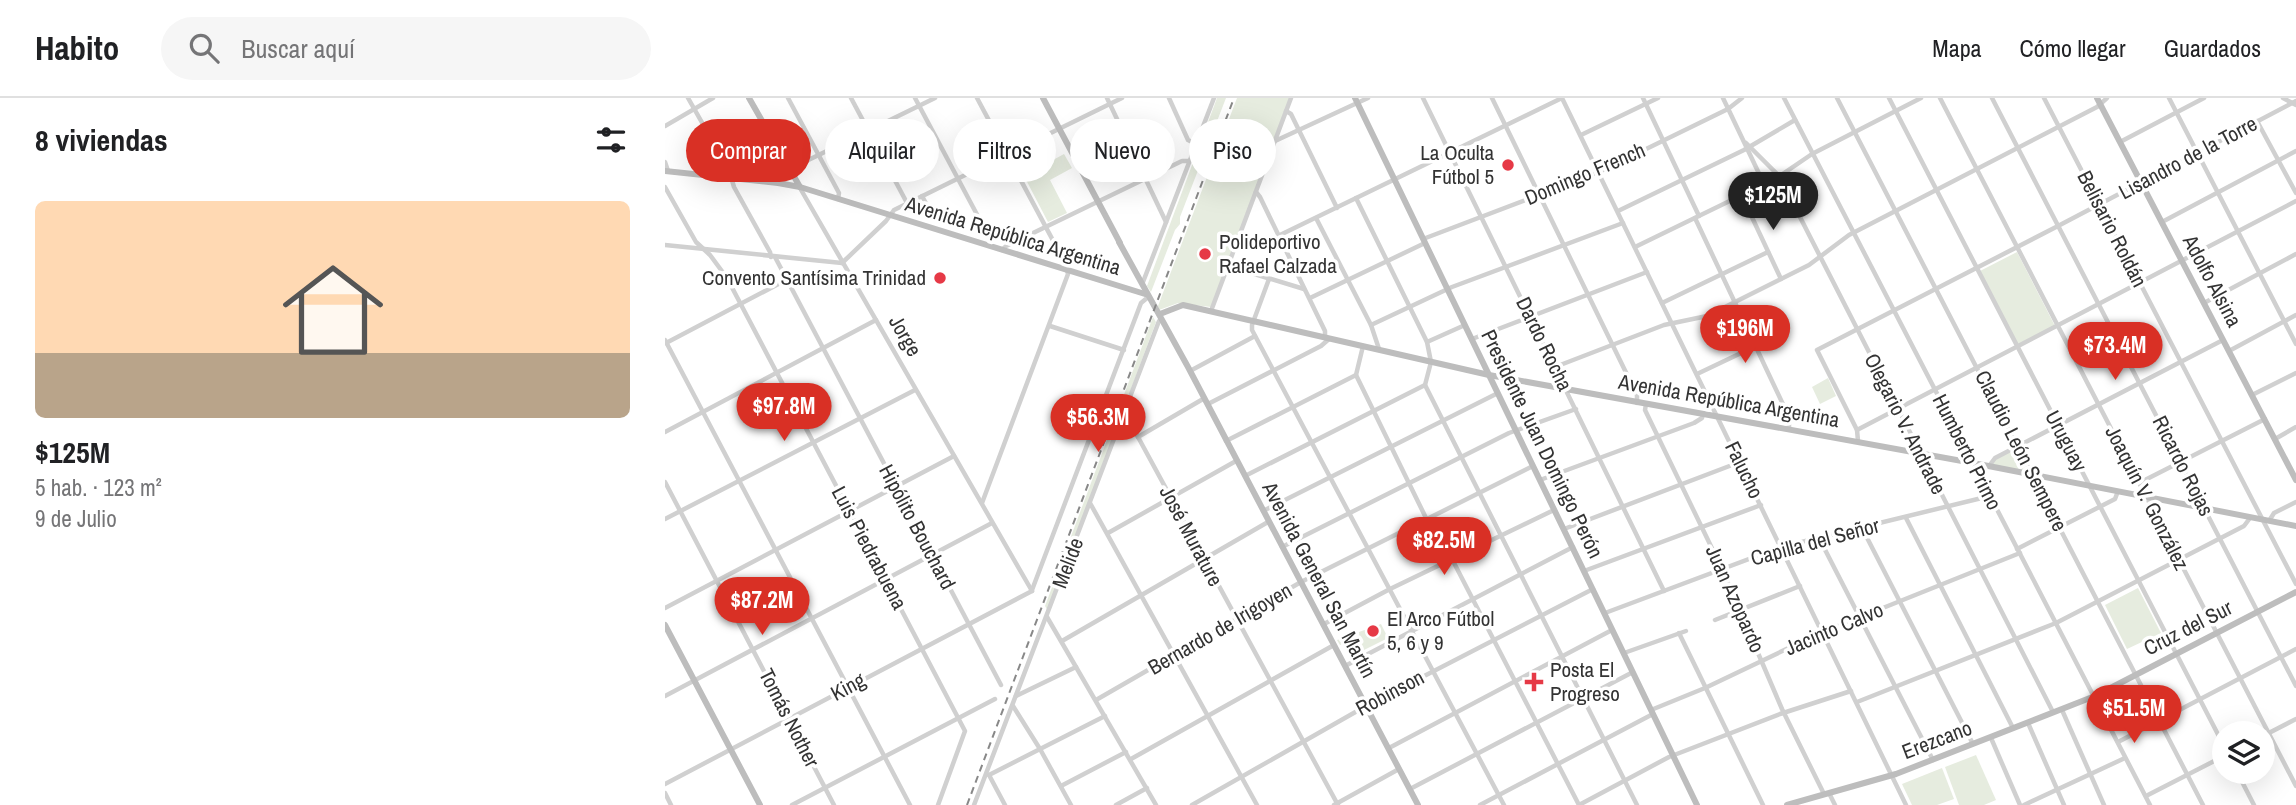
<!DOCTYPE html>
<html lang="es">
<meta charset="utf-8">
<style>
body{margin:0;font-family:"Archivo Narrow",sans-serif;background:#f6f6f6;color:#202124;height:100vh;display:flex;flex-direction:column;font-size:26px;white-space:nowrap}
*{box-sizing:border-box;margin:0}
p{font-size:23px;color:#757577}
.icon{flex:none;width:38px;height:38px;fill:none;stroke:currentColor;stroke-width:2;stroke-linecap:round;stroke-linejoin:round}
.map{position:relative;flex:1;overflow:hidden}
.sheet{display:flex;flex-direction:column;background:#fff;width:665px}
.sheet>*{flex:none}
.hud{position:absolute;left:21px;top:21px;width:665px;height:63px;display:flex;gap:14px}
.tools{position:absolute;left:1547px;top:623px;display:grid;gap:14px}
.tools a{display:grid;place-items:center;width:63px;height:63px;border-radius:50%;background:#fff;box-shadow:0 7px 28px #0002;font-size:35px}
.price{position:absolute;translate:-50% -60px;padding:0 16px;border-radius:24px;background:#d93025;color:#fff;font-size:23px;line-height:46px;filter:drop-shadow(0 2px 4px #0008)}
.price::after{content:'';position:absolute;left:50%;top:42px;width:21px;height:16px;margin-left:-10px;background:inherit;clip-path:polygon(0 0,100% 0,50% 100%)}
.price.active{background:#222;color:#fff}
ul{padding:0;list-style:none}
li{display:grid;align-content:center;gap:14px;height:371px;padding:0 35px}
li+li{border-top:2px solid #e0e0e0}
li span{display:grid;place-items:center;height:217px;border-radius:10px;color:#555}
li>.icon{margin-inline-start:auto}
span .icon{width:126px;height:126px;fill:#fffc;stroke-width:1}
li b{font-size:30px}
h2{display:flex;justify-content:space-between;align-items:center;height:84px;padding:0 35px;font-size:30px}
.chip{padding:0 24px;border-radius:32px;background:#fff;box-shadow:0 7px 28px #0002;font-size:24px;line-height:63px}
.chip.active{background:#d93025;color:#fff}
header{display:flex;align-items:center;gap:42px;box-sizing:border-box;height:98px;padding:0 35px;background:#fff;border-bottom:2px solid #e0e0e0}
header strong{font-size:33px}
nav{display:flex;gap:38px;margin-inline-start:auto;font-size:24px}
.search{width:490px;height:63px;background:#f6f6f6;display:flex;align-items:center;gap:18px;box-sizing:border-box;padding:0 24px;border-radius:38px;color:#757577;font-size:26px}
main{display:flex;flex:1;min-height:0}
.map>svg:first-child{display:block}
.green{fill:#e6ecdf}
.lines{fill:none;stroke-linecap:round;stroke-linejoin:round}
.street{stroke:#d0d0d0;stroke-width:4.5}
.secondary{stroke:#bdbdbd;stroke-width:6}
.rail{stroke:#888;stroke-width:2;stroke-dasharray:7 5;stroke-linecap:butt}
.poi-dot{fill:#e63946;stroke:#fff;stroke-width:2.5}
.labels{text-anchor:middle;stroke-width:7;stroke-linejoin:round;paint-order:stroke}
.poi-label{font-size:21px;fill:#333;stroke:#fff;text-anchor:start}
.street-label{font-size:21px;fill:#333;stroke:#fff}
</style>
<header>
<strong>Habito</strong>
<div class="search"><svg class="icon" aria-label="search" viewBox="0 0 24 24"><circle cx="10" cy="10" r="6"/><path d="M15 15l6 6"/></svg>Buscar aquí</div>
<nav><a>Mapa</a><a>Cómo llegar</a><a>Guardados</a></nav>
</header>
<main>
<section class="sheet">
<h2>8 viviendas<svg class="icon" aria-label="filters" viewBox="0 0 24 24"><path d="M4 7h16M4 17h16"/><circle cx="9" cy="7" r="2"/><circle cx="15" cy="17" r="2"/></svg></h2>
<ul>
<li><span style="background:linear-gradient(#ffd9b3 70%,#b9a48a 0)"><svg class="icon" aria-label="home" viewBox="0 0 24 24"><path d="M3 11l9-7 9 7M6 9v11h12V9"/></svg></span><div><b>$125M</b><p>5 hab. · 123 m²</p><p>9 de Julio</p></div></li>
</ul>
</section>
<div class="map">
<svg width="1631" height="707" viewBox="0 0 1631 707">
<rect width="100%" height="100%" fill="#fff"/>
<g class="green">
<polygon points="552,0 561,0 515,119 515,126 510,132 486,194 482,188"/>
<polygon points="572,0 625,0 546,209 513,205 494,212 493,208"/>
<polygon points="399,56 407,70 385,82 402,115 383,124 359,78"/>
<polygon points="1352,154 1390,228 1353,247 1315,173"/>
<polygon points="488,219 491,224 383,513 380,508"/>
<polygon points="1163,280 1171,298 1155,306 1147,289"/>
<polygon points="1353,348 1367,377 1324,368 1326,364"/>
<polygon points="1473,490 1496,535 1462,551 1440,507"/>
<polygon points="716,526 723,540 695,554 688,541 675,547 672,542"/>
<polygon points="1311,657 1331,702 1319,707 1294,707 1280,669"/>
<polygon points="1277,670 1289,701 1272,707 1247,707 1237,686"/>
</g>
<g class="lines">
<g class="street">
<polyline points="23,0 64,72 69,89 105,154 106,159"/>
<polyline points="123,0 174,95 173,101"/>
<polyline points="186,0 242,105"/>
<polyline points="250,0 325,141 324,148"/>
<polyline points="312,0 400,165 403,176 317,405"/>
<polyline points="442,0 501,124"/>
<polyline points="504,0 523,42 531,46"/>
<polyline points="758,0 999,493"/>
<polyline points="827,0 972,297 972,305"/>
<polyline points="978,0 1034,118"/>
<polyline points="1058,0 1099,86"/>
<polyline points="1119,0 1485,707"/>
<polyline points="1172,0 1538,707"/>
<polyline points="1224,0 1559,648"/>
<polyline points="1275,0 1631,688"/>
<polyline points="1327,0 1631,588"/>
<polyline points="1379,0 1631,486"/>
<polyline points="1504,0 1631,246"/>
<polyline points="1618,0 1631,7"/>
<polyline points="621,13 626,16 672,110"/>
<polyline points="1592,23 1631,95"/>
<polyline points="0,28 48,0"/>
<polyline points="916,37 993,0"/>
<polyline points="610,43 703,0"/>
<polyline points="1455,44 1539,0"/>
<polyline points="1081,45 1114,78 1388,614"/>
<polyline points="0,64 3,73"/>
<polyline points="125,71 270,0"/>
<polyline points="64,72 110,45"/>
<polyline points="0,89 31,144 45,157 62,180 300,633 273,707"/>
<polyline points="135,90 367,493"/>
<polyline points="591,94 595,99 660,233 660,239"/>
<polyline points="257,98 270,122"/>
<polyline points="1077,98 1116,181"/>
<polyline points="691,100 762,244 766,264 760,287 972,707"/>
<polyline points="953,113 1079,52 1130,22"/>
<polyline points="651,120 706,227 714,251"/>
<polyline points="1030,120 1124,319 1124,330"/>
<polyline points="1497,124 1631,53"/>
<polyline points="615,137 897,0 1241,707"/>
<polyline points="758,141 934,74 1063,11 1077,0"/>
<polyline points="0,147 177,165"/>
<polyline points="970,149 1112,80 1147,56 1256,0"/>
<polyline points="337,152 341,148 517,63 525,63"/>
<polyline points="110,159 336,587"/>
<polyline points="177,165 221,123 229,112 457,0"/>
<polyline points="563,168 639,191"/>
<polyline points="604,181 587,227 587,232 839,707"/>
<polyline points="478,184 549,0"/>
<polyline points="645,200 760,145"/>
<polyline points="997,205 1103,154"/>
<polyline points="1539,205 1631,156"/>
<polyline points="546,213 626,0"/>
<polyline points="706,227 787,189 958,125"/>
<polyline points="385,228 459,252"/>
<polyline points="807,241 982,174"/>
<polyline points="0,242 245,707"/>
<polyline points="762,244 800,227"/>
<polyline points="1,245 121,182"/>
<polyline points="1564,253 1631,217"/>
<polyline points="890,269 999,227 1042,218 1144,167 1184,137 1432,9 1442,0"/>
<polyline points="525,273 590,238"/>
<polyline points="1032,276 1118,235"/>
<polyline points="691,277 761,420 787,461 914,707"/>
<polyline points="1587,297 1631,275"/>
<polyline points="543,306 656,248 664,241"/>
<polyline points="981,306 980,312 1057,471 1117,611 1159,696"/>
<polyline points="459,318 473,339 673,707"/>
<polyline points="1192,332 1631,103"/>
<polyline points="0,334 211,222"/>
<polyline points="473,339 538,301"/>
<polyline points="1610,341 1631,329"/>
<polyline points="561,343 691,277 698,248"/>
<polyline points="1193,343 1192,332 1152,252 1393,128 1631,3"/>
<polyline points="1324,368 1330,360 1558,242"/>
<polyline points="580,378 760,287"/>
<polyline points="875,382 1029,325 1037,320 1038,316"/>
<polyline points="0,384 169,707"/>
<polyline points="1474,385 1600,321"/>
<polyline points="425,405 592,707"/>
<polyline points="598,413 833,295"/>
<polyline points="1241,420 1348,630"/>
<polyline points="0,421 250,292"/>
<polyline points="1604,423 1609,415 1631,404"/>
<polyline points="1197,430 1308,646"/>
<polyline points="899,431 1075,364"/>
<polyline points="443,435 571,363"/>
<polyline points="1154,440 1268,662"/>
<polyline points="617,449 844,335 911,311"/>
<polyline points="1352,451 1450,401 1453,393"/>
<polyline points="919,473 1096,407"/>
<polyline points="367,492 476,205 482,200"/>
<polyline points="0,510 289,358"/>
<polyline points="940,515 1116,449 1325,398"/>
<polyline points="382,519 491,707"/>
<polyline points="1050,522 1135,488"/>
<polyline points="659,526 725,491 889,412"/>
<polyline points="1014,535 1098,707"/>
<polyline points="397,543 603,424"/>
<polyline points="959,555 1021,533"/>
<polyline points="680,568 908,449"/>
<polyline points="0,598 327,425"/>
<polyline points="351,598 411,569"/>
<polyline points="431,602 636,484 868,368"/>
<polyline points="1192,604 1391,525 1579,428 1585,420"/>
<polyline points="348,608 375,651 406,707"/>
<polyline points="986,612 1040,590 1153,536 1355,455"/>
<polyline points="1397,612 1439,707"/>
<polyline points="1363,625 1399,707"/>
<polyline points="1598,638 1631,621"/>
<polyline points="1326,640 1355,707"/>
<polyline points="1453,644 1631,551"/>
<polyline points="724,650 947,532"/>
<polyline points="466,661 669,547"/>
<polyline points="1572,674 1589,707"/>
<polyline points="324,677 440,618"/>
<polyline points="324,677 340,707"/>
<polyline points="0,686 367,493"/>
<polyline points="396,688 461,654"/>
<polyline points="745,691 968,574"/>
<polyline points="0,695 6,707"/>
<polyline points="1164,695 1170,707"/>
<polyline points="1481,698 1559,658"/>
<polyline points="127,707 330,601"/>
<polyline points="309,707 494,223"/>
<polyline points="451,707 482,690"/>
<polyline points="527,707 701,608 928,491"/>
<polyline points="669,707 734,671"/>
<polyline points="815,707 988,616"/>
<polyline points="914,707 1004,659 1115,616 1186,593"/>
<polyline points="1359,707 1460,660"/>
</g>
<g class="secondary">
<polyline points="84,0 135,89"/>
<polyline points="378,0 455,145"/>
<polyline points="690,0 1032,707"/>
<polyline points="1432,0 1631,382"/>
<polyline points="0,73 113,85 135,89 480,196"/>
<polyline points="454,144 523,269 753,707"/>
<polyline points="495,216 518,207 824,277 1308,365 1631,428"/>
<polyline points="0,527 95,707"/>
<polyline points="1122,707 1231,676 1430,598 1631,494"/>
</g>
<polyline class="rail" points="302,707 569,0"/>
</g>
<g class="poi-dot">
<circle cx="843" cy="67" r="7"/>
<circle cx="540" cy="156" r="7"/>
<circle cx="275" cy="180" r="7"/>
<circle cx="708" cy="533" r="7"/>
<path d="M865.5 573.5h7v7h7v7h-7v7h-7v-7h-7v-7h7z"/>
</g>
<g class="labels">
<g class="poi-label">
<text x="829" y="62" text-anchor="end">La Oculta<tspan x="829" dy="24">Fútbol 5</tspan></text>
<text x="554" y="151">Polideportivo<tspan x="554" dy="24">Rafael Calzada</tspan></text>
<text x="261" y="187" text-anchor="end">Convento Santísima Trinidad</text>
<text x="722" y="528">El Arco Fútbol<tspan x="722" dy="24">5, 6 y 9</tspan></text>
<text x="885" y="579">Posta El<tspan x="885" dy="24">Progreso</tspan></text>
</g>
<g class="street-label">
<text transform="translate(1523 60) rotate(-28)" y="7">Lisandro de la Torre</text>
<text transform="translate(920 76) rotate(-23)" y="7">Domingo French</text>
<text transform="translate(1447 131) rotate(63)" y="7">Belisario Roldán</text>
<text transform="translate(348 138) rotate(17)" y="7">Avenida República Argentina</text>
<text transform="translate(1547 183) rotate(62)" y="7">Adolfo Alsina</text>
<text transform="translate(240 238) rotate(60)" y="7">Jorge</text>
<text transform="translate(879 246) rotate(64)" y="7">Dardo Rocha</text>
<text transform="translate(1064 303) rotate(10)" y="7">Avenida República Argentina</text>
<text transform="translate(1240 326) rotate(63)" y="7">Olegario V. Andrade</text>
<text transform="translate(1401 343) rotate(62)" y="7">Uruguay</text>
<text transform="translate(877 346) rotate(64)" y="7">Presidente Juan Domingo Perón</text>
<text transform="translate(1356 353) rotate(63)" y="7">Claudio León Sempere</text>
<text transform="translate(1302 354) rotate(63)" y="7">Humberto Primo</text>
<text transform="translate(1518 368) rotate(63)" y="7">Ricardo Rojas</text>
<text transform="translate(1079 372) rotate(64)" y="7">Falucho</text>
<text transform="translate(1482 400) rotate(63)" y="7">Joaquín V. González</text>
<text transform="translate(252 429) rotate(62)" y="7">Hipólito Bouchard</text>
<text transform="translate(526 438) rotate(62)" y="7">José Murature</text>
<text transform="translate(1150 444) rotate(-15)" y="7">Capilla del Señor</text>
<text transform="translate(204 450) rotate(62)" y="7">Luis Piedrabuena</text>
<text transform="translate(403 465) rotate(-69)" y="7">Melide</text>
<text transform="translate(654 482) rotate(62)" y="7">Avenida General San Martín</text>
<text transform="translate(1070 501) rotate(66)" y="7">Juan Azopardo</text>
<text transform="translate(1523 530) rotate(-27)" y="7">Cruz del Sur</text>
<text transform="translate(555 531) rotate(-30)" y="7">Bernardo de Irigoyen</text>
<text transform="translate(1169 531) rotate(-23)" y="7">Jacinto Calvo</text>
<text transform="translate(183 589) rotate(-28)" y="7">King</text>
<text transform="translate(725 595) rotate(-28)" y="7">Robinson</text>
<text transform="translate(124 620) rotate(63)" y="7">Tomás Nother</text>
<text transform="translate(1272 642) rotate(-21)" y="7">Erezcano</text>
</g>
</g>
</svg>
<div class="tools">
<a><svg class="icon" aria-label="layers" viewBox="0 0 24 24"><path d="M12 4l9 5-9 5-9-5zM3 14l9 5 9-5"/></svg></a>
</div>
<b class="price active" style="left:1108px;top:134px">$125M</b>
<b class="price" style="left:1080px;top:267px">$196M</b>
<b class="price" style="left:1450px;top:284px">$73.4M</b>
<b class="price" style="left:119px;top:345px">$97.8M</b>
<b class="price" style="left:433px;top:356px">$56.3M</b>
<b class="price" style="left:779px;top:479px">$82.5M</b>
<b class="price" style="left:97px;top:539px">$87.2M</b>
<b class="price" style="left:1469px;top:647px">$51.5M</b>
<div class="hud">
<a class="chip active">Comprar</a>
<a class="chip">Alquilar</a>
<a class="chip">Filtros</a>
<a class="chip">Nuevo</a>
<a class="chip">Piso</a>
</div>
</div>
</main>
